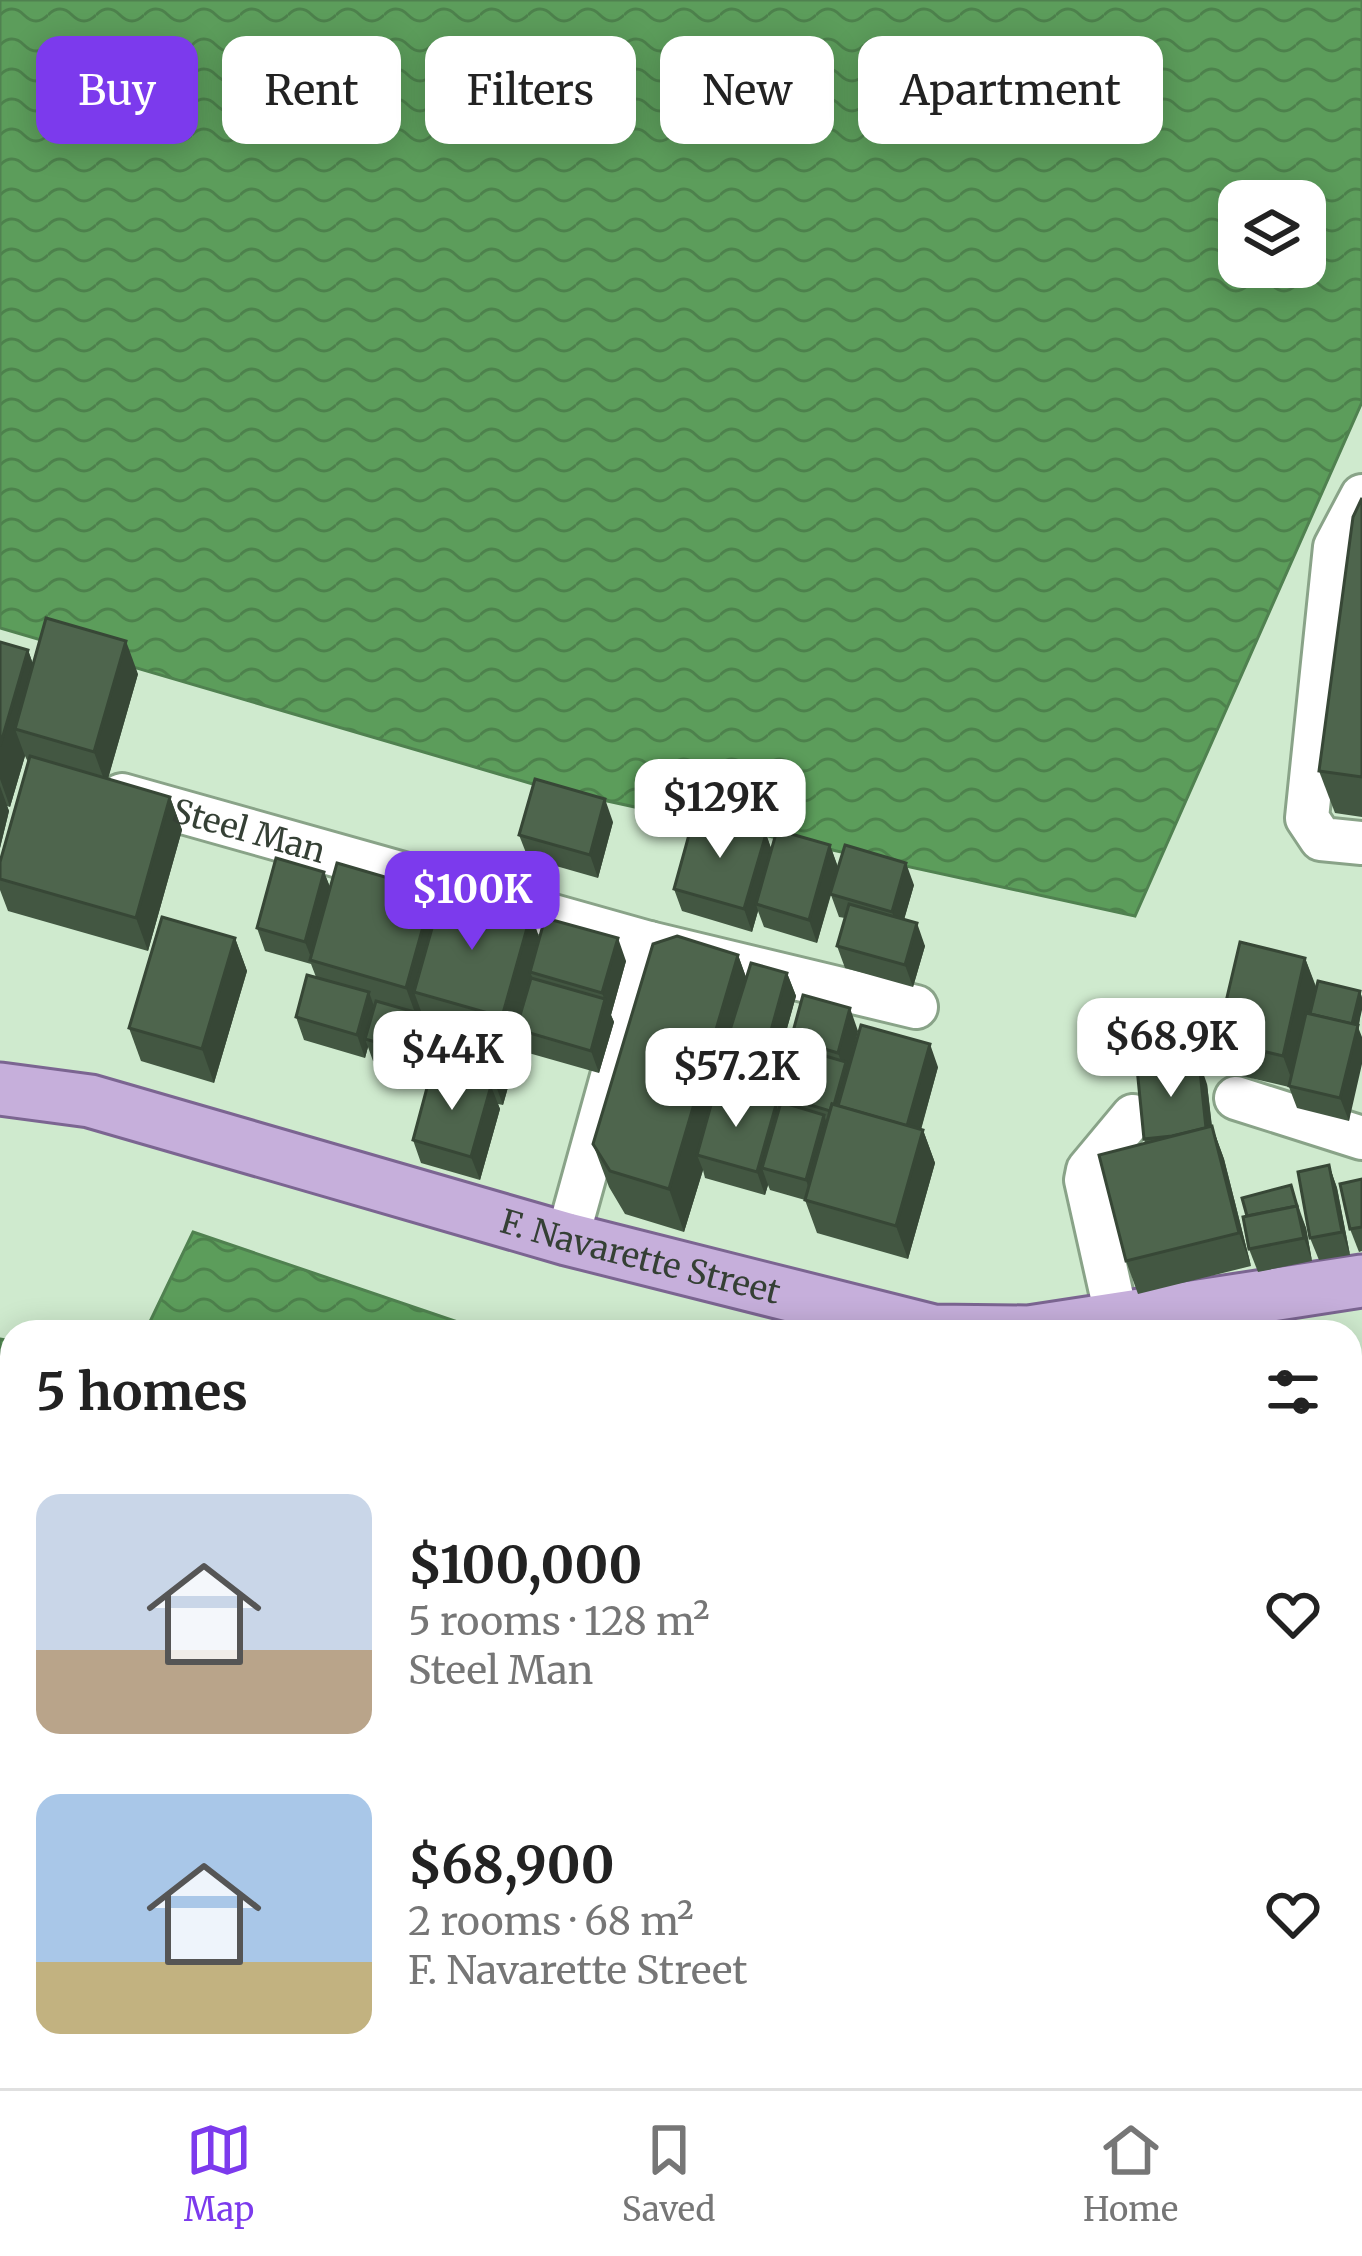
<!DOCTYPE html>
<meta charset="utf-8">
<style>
body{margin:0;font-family:Merriweather,serif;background:#f2f2f2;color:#222;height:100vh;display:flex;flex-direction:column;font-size:45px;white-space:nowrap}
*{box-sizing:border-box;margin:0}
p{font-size:39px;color:#767676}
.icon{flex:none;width:66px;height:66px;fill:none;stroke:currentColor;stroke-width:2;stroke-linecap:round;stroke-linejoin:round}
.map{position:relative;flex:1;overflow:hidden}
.panel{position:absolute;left:0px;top:1320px;width:1362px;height:768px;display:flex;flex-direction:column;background:#fff;border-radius:36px 36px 0 0;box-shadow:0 6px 30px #0003}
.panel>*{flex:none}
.banner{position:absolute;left:36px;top:36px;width:1290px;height:108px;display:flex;gap:24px}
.tools{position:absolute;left:1218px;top:180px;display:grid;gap:24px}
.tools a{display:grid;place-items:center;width:108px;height:108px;border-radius:24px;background:#fff;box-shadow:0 6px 30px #0003;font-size:60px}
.price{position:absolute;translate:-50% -102px;padding:0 27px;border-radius:24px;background:#fff;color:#222;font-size:39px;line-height:78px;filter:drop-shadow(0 3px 6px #0008)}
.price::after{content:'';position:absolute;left:50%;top:72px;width:36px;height:27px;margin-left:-18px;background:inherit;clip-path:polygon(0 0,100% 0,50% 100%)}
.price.selected{background:#7c3aed;color:#fff}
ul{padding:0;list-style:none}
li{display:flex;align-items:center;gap:36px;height:300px;padding:0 36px}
li span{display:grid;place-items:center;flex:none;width:336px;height:240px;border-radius:24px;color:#555}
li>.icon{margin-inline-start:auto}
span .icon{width:144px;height:144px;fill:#fffc;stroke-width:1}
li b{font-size:51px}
h2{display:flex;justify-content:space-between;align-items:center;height:144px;padding:0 36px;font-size:51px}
.tag{padding:0 42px;border-radius:24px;background:#fff;box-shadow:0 6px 30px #0003;font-size:42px;line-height:108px}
.tag.selected{background:#7c3aed;color:#fff}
.tabs{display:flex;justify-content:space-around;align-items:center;height:168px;border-top:3px solid #e0e0e0;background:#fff;font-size:33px;color:#767676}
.tabs a{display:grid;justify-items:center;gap:6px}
.tabs .selected{color:#7c3aed}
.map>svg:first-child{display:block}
.water{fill:url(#water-waves);stroke:#508150;stroke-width:3;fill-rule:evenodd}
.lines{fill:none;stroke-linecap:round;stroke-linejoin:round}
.minor-casing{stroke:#89a388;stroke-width:48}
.major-casing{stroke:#7b6591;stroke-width:57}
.minor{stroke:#fff;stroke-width:42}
.major{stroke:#c6afdb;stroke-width:51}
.wall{fill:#435742}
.shaded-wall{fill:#374736}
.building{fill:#4e654d;stroke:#374736;stroke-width:3}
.labels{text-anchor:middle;stroke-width:12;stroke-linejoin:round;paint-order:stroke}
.street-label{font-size:33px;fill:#354035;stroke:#cfeace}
</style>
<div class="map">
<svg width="1362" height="2088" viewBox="0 0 1362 2088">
<defs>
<pattern id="water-waves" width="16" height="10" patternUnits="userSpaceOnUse" patternTransform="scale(3)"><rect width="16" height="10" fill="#5c9d5b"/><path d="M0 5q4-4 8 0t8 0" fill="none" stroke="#4d814c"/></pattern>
</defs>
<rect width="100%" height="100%" fill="#cfeace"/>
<g class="water">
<path d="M0,0H1362V402L1135,916L543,787L0,628ZM1239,201H1305V267H1239Z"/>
<polygon points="193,1232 487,1332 145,1332"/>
<polygon points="0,1339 12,1341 12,2076 1168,2076 1164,2088 0,2088"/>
</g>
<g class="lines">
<g class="minor-casing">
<g id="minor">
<polyline points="1362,496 1335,547 1307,818 1321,839 1362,843"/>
<path id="s1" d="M122,795L649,943L916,1007"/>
<polyline points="1236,1098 1362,1138"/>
<polyline points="567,1239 649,943"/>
<polyline points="1117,1319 1086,1180 1088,1170 1133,1116"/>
<polyline points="1350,1889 1362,1893"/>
<polyline points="1268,2088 1272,2076"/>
</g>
</g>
<g class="major-casing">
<g id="major">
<path id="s2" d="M0,1089L90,1101L567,1239L933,1331L1029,1332L1362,1281"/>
</g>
</g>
<use href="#minor" class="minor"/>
<use href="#major" class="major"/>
</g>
<g class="wall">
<polygon points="1362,498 1362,817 1335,813 1319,771"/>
<polygon points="0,642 28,650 33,664 138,674 108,779 170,797 182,830 148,951 8,911 0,890 0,879 28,762 25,756 10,807 7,806 9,811 0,848"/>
<polygon points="613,822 598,878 528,858 519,835"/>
<polygon points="766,834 771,849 830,845 838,867 914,885 904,919 925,946 913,987 845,968 837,946 845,918 839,917 831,895 817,943 764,927 758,911 752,932 682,911 674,889"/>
<polygon points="324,872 330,887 433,891 438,905 540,938 626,961 611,1015 614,1022 599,1073 525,1052 519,1035 514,1050 510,1049 515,1062 503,1105 498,1104 500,1109 480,1180 421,1163 413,1140 430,1078 373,1061 368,1047 365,1058 304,1040 296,1017 316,977 311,964 265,951 257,928"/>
<polygon points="235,938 247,971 214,1083 141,1061 129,1028"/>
<polygon points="738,955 746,977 787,973 796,996 769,1093 729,1080 726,1090 774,1104 770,1093 793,1046 791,1039 858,1031 849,1068 938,1067 921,1130 923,1130 935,1163 908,1259 817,1233 805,1200 770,1190 768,1185 765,1195 705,1178 703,1170 684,1232 625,1214 609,1187 593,1144"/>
<polygon points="1305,958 1317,989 1360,991 1362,998 1349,1121 1297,1108 1289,1087 1229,1073 1217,1040"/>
<polygon points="1207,1084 1212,1126 1224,1159 1251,1266 1138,1294 1126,1261 1145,1143 1144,1139"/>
<polygon points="1329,1165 1337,1188 1350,1255 1319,1260 1310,1238"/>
<polygon points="1362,1179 1362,1251 1359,1252 1350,1229"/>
<polygon points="1291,1185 1306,1228 1312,1261 1258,1272 1249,1249 1247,1216"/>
<polygon points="1362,1513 1362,1634 1350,1628 1350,1538"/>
<polygon points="1350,1786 1362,1790 1362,1882 1350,1876"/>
<polygon points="1362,2017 1362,2088 1327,2088 1297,2076 1350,2076 1357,2045 1354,2035"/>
<polygon points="1185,2076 1251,2076 1246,2088 1215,2088"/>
</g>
<g class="shaded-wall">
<polygon points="126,641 138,674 106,785 94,752"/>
<polygon points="28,650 43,693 15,729 25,756 10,807 0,779 0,746"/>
<polygon points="0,786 9,811 0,848"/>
<polygon points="170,797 182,830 148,951 136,918"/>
<polygon points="605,799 613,822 598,878 590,855"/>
<polygon points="766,834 774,856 756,904 758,911 752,932 744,909"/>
<polygon points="830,845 838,868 817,943 809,920"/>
<polygon points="906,863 914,885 900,934 892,912"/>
<polygon points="324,872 333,895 312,960 305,942"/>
<polygon points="433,891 445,924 414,992 421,1011 418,1021 406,988"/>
<polygon points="531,914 543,948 530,972 534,981 516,1029 519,1035 514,1050 502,1017"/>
<polygon points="917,923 925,946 913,987 905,965"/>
<polygon points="235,938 247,971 214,1083 202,1049"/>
<polygon points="618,938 626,961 611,1015 614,1022 599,1073 591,1051 605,1001 602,993"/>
<polygon points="738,955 753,997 721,1059 729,1080 706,1158 697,1155 703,1170 684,1232 669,1189"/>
<polygon points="1305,958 1317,991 1295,1089 1283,1056"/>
<polygon points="787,973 796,996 769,1093 760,1070"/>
<polygon points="1360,991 1362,998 1362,1010 1358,1027 1362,1037 1362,1064 1349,1121 1340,1098 1351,1029"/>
<polygon points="369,992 377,1015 365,1039 368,1047 365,1058 357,1035"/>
<polygon points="850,1008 858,1031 848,1067 855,1085 832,1111 844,1070 838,1053"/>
<polygon points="439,1019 447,1042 433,1064 437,1075 436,1080 428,1057"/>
<polygon points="507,1040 515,1062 503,1105 495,1083"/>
<polygon points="930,1044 938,1067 915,1150 907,1127"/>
<polygon points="1199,1061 1207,1084 1215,1156 1206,1133"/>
<polygon points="491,1086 500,1109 480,1180 471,1157"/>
<polygon points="776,1105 784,1127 762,1168 768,1185 765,1195 757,1172"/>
<polygon points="824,1115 832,1138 814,1203 806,1180"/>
<polygon points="1212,1126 1224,1159 1251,1266 1239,1233"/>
<polygon points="923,1130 935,1163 908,1259 896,1226"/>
<polygon points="1329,1165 1337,1188 1350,1255 1342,1232"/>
<polygon points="1299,1211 1306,1228 1312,1261 1304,1238"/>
<polygon points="1234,2076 1251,2076 1246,2088 1238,2088"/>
</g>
<g class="building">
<polygon points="1362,498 1362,777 1319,771 1353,517"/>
<polygon points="46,618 126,641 94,752 15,729"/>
<polygon points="0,642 28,650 0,746"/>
<polygon points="30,756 170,797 136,918 0,879 0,862"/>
<polygon points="535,779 605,799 590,855 519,835"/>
<polygon points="695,813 766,834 744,909 674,889"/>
<polygon points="777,830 830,845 809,920 756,904"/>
<polygon points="845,845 906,863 892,912 830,894"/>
<polygon points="276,858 324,872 305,942 257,928"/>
<polygon points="337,863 433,891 406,988 310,960"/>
<polygon points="443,889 531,914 502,1017 414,992"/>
<polygon points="849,904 917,923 905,965 837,946"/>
<polygon points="162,917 235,938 202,1049 129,1028"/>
<polygon points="545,918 618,938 602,993 530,972"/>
<polygon points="677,936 738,955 669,1189 610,1171 593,1144 653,944"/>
<polygon points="1240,942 1305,958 1283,1056 1217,1040"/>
<polygon points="751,963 787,973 760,1070 721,1059"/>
<polygon points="307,975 369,992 357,1035 296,1017"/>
<polygon points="531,978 605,999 591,1051 516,1029"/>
<polygon points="1318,981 1360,991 1352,1024 1310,1014"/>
<polygon points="803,995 850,1008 838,1053 791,1039"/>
<polygon points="376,1001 439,1019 428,1057 365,1039"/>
<polygon points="1306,1013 1358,1025 1340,1098 1289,1086"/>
<polygon points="445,1022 507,1040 495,1083 433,1064"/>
<polygon points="861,1025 930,1044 907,1126 838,1106"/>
<polygon points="784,1044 846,1062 834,1105 832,1104 830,1111 770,1093"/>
<polygon points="1199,1061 1206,1128 1172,1136 1144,1139 1137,1068"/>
<polygon points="432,1069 491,1086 471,1157 413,1140"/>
<polygon points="716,1087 776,1105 757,1172 697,1155"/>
<polygon points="781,1102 824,1115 806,1180 762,1168"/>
<polygon points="832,1104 923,1130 896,1226 805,1200"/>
<polygon points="1212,1126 1239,1233 1126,1261 1099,1155"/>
<polygon points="1329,1165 1342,1232 1310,1238 1298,1172"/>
<polygon points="1362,1179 1362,1227 1350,1229 1340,1184"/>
<polygon points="1291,1185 1297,1206 1247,1216 1242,1198"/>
<polygon points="1297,1206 1304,1238 1249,1249 1243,1217"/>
<polygon points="1198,1328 1199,1332 1160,1332"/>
<polygon points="1362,1513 1362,1599 1350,1593 1350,1538"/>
<polygon points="1350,1786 1362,1790 1362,1863 1350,1857"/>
<polygon points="1362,2017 1362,2039 1354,2035"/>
<polygon points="1350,2042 1362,2047 1362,2082 1345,2076 1350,2076"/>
<polygon points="1335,2079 1359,2088 1331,2088"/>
</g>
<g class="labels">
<g class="street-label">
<text dy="12" stroke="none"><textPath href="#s1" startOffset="132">Steel Man</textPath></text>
<text dy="12" stroke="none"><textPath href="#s2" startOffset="663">F. Navarette Street</textPath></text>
</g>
</g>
</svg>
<div class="tools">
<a><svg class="icon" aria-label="layers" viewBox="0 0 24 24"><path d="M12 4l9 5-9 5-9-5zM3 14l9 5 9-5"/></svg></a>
</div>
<b class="price" style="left:720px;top:861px">$129K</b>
<b class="price selected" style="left:472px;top:953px">$100K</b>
<b class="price" style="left:1171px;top:1100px">$68.9K</b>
<b class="price" style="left:452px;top:1113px">$44K</b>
<b class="price" style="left:736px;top:1130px">$57.2K</b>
<div class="banner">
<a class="tag selected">Buy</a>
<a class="tag">Rent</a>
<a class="tag">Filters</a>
<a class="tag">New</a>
<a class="tag">Apartment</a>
</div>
<section class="panel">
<h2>5 homes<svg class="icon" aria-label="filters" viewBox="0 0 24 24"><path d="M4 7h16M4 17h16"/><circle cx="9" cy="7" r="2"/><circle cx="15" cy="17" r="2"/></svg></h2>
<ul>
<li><span style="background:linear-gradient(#c9d6e8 65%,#b9a48a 0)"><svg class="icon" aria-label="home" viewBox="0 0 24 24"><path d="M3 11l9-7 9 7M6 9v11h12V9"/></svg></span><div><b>$100,000</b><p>5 rooms · 128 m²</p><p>Steel Man</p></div><svg class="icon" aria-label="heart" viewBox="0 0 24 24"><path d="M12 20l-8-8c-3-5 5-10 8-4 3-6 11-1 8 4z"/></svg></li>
<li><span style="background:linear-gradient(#a9c7e8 70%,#c2b280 0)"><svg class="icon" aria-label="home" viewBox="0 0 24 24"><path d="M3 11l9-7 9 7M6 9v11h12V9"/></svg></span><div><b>$68,900</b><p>2 rooms · 68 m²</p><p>F. Navarette Street</p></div><svg class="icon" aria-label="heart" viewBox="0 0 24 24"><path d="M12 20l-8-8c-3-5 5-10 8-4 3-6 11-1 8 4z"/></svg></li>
</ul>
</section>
</div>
<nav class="tabs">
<a class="selected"><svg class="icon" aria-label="map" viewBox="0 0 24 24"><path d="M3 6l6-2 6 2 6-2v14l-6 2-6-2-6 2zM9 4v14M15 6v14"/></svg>Map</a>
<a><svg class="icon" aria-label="saved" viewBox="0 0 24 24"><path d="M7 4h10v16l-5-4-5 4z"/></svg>Saved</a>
<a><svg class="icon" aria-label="home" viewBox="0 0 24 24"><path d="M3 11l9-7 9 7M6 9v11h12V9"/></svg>Home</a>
</nav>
